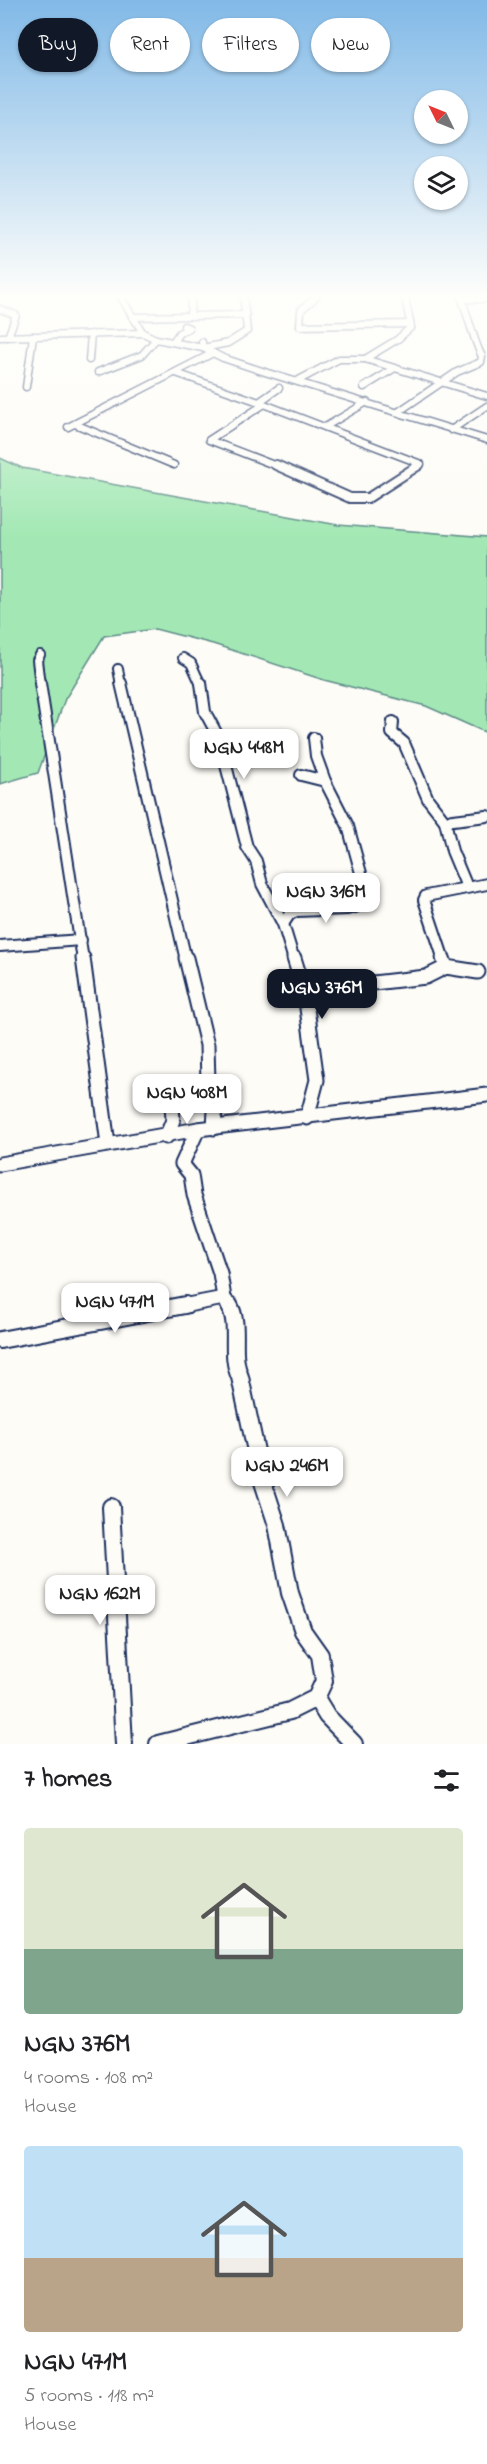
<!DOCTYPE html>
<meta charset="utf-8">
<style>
body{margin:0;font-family:"Indie Flower",sans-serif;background:#f6f6f6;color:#202124;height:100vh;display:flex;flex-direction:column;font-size:22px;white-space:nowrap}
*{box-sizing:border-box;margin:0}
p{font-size:20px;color:#757577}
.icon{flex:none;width:33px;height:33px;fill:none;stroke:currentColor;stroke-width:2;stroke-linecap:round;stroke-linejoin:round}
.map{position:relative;height:1744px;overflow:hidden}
.panel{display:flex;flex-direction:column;background:#fff;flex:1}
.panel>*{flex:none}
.guide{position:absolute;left:18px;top:18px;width:452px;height:54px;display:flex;gap:12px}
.needle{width:39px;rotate:313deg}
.controls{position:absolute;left:414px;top:90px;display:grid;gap:12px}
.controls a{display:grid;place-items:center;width:54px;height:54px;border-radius:50%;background:#fff;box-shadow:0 2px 4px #0004;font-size:30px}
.price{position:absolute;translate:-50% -51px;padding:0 14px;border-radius:12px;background:#fff;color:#222;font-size:20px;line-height:39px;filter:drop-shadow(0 2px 3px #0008)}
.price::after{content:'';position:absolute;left:50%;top:36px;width:18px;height:14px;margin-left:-9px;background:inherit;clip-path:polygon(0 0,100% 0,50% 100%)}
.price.on{background:#111827;color:#fff}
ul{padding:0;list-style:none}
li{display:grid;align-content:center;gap:12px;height:318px;padding:0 24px}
li span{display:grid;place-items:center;height:186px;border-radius:6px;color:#555}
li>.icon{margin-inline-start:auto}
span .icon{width:108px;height:108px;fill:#fffc;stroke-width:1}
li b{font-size:26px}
h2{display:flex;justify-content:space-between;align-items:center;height:72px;padding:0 24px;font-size:26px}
.tag{padding:0 21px;border-radius:27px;background:#fff;box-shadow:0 2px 4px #0004;font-size:21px;line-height:54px}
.tag.on{background:#111827;color:#fff}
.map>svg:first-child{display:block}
.green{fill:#a3e8b4;stroke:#5f8c89;stroke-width:1.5}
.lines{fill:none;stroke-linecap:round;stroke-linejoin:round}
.minor-far4-casing{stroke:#1b2f5e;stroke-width:9}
.minor-far3-casing{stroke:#1b2f5e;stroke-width:12}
.minor-far2-casing{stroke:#1b2f5e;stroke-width:14}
.minor-far1-casing{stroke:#1b2f5e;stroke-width:17}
.minor-casing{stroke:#1b2f5e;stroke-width:20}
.minor-far4{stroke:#fdfcf7;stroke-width:6}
.minor-far3{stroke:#fdfcf7;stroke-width:8}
.minor-far2{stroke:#fdfcf7;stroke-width:10}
.minor-far1{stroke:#fdfcf7;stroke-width:13}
.minor{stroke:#fdfcf7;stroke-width:16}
</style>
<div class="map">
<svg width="487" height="1744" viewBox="0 0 487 1744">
<rect width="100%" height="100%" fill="#fdfcf7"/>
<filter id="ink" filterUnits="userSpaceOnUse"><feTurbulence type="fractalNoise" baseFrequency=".0167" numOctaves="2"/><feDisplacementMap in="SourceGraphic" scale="12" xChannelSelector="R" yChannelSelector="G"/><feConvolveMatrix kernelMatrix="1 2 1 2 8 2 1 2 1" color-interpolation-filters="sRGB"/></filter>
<g filter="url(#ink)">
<polygon class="green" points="0,458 22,468 338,525 487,537 487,733 426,706 324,680 213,644 155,629 104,636 65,699 38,773 0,784"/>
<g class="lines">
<g class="minor-far4-casing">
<g id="minor-far4">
<polyline points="118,293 143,333 156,339 203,348 202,342"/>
<polyline points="243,293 247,331 228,343 203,348 223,358 268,373 487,440"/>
<polyline points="316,293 316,297 301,310 300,326 410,324"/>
<polyline points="404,293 411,327 398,339 365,359 487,396"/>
<polyline points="462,299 487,299"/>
<polyline points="0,309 16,315 8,337"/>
<polyline points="190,315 192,293"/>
<polyline points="132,317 246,315"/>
<polyline points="0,337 143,333"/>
<polyline points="173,342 179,333 189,328 184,326"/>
<polyline points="89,360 91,334"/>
<polyline points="98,372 142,355 156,339"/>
<polyline points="176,373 259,402 279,388"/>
<polyline points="299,380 339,359 365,359"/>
<polyline points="26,387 33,336"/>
<polyline points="364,387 395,368"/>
<polyline points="259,402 421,464 417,467"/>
<polyline points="263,405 209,440 279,467"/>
<path d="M398,412L457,372L481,362L482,356C476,348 465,307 460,293"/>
<polyline points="75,424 174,465"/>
<polyline points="68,427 213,353"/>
<polyline points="325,427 367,402"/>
<polyline points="451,430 487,406"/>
</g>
</g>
<g class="minor-far3-casing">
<g id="minor-far3">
<polyline points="276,465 350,498 368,498 419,465"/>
<polyline points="40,655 37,660 40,685"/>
<polyline points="183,658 191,663 201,685"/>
<polyline points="118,669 121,685"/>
</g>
</g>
<g class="minor-far2-casing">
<g id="minor-far2">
<polyline points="40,683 83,960"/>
<polyline points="121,683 186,960"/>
<polyline points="201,683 205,712 219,738 247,847 256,861 262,884 283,924 294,960"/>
<polyline points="393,722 392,733 404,743 428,799 445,821 452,851 467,887"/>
<polyline points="301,775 325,781"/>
<polyline points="445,821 487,816"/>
<polyline points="283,924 289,915 296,911 347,909 355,907 367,895 348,826 325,781 316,756 314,738"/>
<polyline points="0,946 81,940"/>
<polyline points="444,960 424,900 426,896 487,884"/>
</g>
</g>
<g class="minor-far1-casing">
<g id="minor-far1">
<polyline points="83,958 108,1144"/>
<polyline points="186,958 207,1045 208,1083 215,1110 214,1128"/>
<polyline points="294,958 305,994 317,1080 307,1118"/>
<polyline points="443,958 446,967"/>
<polyline points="305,994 329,988 426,977 446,967 478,972"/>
<polyline points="198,1129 182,1164 191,1175 194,1195 220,1273 224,1298 230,1307"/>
<polyline points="166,1137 173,1120 172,1105"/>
<polyline points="0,1164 198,1129 487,1095"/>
<polyline points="177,1307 224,1298"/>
</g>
</g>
<g class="minor-casing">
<g id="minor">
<polyline points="0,1340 185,1305"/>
<polyline points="111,1507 124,1744"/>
<polyline points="316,1698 327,1716 354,1744"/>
<path d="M158,1744L290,1711L316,1698L324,1681L320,1655L303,1631L290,1593L277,1525L262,1479L240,1377C229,1353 241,1325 229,1305"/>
</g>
</g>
<use href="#minor-far4" class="minor-far4"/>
<use href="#minor-far3" class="minor-far3"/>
<use href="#minor-far2" class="minor-far2"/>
<use href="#minor-far1" class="minor-far1"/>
<use href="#minor" class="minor"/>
</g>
</g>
<linearGradient id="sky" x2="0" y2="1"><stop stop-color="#81b9e7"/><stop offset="0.55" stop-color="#fefefb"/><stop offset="1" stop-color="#fefefb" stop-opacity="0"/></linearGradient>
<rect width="487" height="537" fill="url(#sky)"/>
</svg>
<div class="controls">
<a><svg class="needle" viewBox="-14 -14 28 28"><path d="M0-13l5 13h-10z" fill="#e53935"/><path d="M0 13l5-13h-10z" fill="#757577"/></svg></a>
<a><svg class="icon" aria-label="layers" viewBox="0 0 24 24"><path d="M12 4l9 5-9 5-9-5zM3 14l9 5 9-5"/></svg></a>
</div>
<b class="price" style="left:244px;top:780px">NGN 448M</b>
<b class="price" style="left:326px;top:924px">NGN 316M</b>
<b class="price on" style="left:322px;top:1020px">NGN 376M</b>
<b class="price" style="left:187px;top:1125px">NGN 408M</b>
<b class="price" style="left:115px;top:1334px">NGN 471M</b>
<b class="price" style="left:287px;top:1498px">NGN 246M</b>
<b class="price" style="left:100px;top:1626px">NGN 162M</b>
<div class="guide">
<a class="tag on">Buy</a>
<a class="tag">Rent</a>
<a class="tag">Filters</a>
<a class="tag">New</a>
</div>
</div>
<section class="panel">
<h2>7 homes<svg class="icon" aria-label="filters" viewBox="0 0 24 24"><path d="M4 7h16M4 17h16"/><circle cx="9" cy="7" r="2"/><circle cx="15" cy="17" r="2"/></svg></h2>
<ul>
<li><span style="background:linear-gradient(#dfe7d0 65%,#7fa58c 0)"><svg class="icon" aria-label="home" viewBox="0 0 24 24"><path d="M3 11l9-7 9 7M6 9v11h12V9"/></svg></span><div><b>NGN 376M</b><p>4 rooms · 108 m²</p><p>House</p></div></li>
<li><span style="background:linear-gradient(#bfe0f5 60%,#b9a48a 0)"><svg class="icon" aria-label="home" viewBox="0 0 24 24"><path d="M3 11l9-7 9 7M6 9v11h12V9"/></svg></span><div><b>NGN 471M</b><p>5 rooms · 118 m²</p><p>House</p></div></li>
</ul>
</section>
